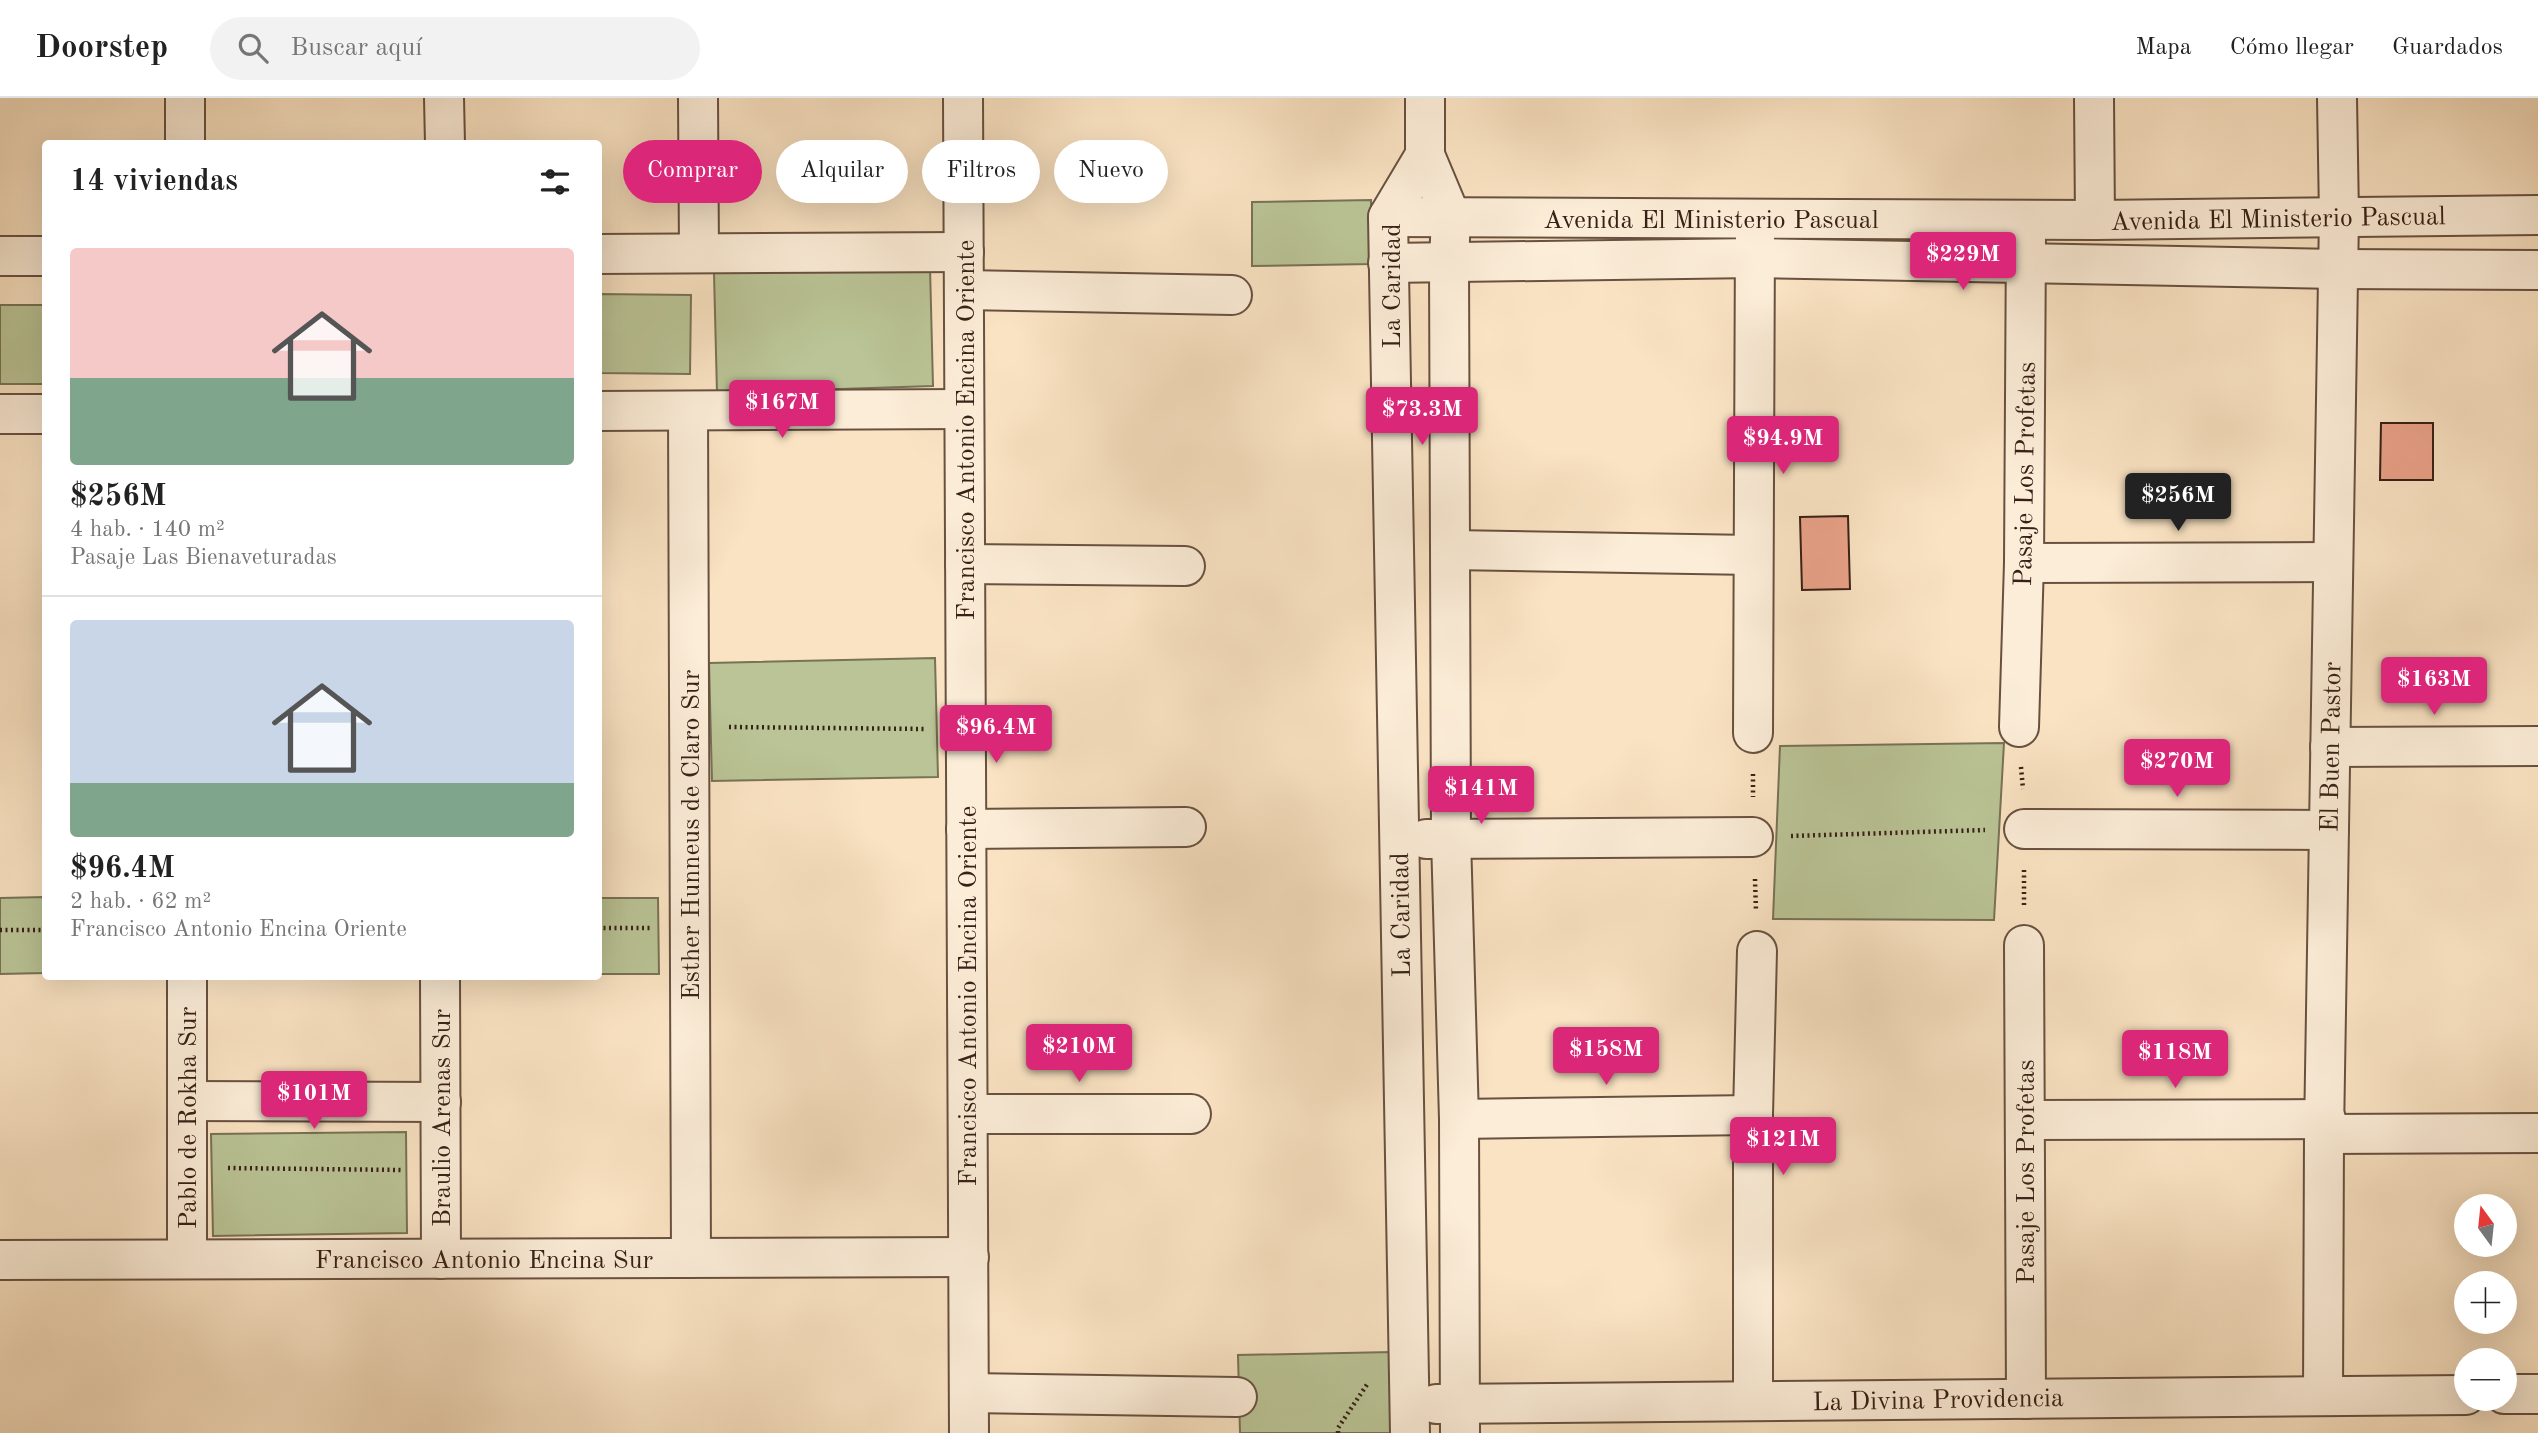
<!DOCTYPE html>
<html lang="es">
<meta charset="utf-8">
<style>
body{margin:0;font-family:"Old Standard TT",serif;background:#f2f2f2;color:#222;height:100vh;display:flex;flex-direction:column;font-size:26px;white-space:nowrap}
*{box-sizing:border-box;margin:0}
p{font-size:23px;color:#767676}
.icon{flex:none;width:38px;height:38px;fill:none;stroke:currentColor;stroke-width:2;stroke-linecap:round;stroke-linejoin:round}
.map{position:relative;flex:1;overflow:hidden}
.details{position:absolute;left:42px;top:42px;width:560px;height:840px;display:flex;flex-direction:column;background:#fff;border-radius:7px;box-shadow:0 7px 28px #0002}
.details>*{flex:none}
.guide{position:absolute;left:623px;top:42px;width:665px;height:63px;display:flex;gap:14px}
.needle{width:46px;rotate:345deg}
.buttons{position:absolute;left:2454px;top:1096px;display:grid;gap:14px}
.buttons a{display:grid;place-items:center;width:63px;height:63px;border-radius:50%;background:#fff;box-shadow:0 7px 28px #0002;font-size:35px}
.price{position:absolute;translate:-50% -60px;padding:0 16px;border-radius:7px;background:#db2777;color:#fff;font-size:23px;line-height:46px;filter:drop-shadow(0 2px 4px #0008)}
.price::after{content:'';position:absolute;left:50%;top:42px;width:21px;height:16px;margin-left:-10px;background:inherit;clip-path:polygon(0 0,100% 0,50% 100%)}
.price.on{background:#222;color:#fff}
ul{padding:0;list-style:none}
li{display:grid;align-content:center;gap:14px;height:371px;padding:0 28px}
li+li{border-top:2px solid #e0e0e0}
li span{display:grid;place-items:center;height:217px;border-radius:7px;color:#555}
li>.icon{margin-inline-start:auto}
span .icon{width:126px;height:126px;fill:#fffc;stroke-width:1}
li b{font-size:30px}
h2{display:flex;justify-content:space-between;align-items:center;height:84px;padding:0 28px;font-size:30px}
.tag{padding:0 24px;border-radius:32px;background:#fff;box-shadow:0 7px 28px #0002;font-size:24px;line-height:63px}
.tag.on{background:#db2777;color:#fff}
header{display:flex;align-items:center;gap:42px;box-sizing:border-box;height:98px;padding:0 35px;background:#fff;border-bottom:2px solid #e0e0e0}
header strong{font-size:33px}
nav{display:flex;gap:38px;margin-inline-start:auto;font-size:24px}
.search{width:490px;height:63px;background:#f2f2f2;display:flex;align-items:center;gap:18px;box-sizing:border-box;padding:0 24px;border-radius:38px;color:#767676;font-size:26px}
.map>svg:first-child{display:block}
.green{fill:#bac496;stroke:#787256;stroke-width:2}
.building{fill:#eaa289;stroke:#372016;stroke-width:2}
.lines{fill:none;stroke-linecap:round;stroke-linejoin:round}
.street-casing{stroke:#685141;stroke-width:42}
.path{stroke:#372016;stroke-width:4.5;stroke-dasharray:2 3.5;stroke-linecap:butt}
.street{stroke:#fcedd8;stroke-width:38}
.labels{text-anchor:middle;stroke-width:6;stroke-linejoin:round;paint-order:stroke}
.street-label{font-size:26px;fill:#372016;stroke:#fcedd8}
</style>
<header>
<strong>Doorstep</strong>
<div class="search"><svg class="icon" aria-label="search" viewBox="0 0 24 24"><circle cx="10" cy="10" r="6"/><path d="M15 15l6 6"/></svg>Buscar aquí</div>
<nav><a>Mapa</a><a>Cómo llegar</a><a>Guardados</a></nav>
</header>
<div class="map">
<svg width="2538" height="1335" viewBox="0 0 2538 1335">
<rect width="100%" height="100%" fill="#fae3c3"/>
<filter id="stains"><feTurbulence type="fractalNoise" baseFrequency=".00286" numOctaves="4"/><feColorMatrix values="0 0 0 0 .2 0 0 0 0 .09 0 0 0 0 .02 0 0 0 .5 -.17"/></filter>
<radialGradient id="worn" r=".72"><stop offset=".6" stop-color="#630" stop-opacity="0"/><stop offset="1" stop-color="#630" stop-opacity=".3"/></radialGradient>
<g class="green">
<polygon points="1371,102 1371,166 1252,168 1252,104"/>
<polygon points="930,169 933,288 717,295 714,175"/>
<polygon points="599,196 691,197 690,276 599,275"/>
<rect x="0" y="207" width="45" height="79"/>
<polygon points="935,560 938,679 712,683 709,565"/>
<polygon points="2004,645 1994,822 1773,821 1780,648"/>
<polygon points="45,799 45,875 0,876 0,800"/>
<polygon points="599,800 658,800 659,876 599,876"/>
<polygon points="406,1034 407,1135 213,1138 211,1036"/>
<polygon points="1392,1254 1391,1335 1240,1335 1238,1257"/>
</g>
<g class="building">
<polygon points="2381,325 2433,325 2433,382 2380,382"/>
<polygon points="1848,418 1850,491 1802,492 1800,419"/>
</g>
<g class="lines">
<g class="street-casing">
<g id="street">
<polyline points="185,0 185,46"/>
<polyline points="444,0 445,46"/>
<polyline points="698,0 699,155"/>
<polyline points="963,0 969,1335"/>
<polyline points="1425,0 1425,57 1451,119 1449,164 1451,740 1459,1021 1460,1335"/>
<polyline points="2094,0 2095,122"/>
<polyline points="1388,119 2095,122 2538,117"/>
<polyline points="598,156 964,154"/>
<polyline points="0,158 46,158"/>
<polyline points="1388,165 1755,160 2337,171 2538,172"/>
<polyline points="964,192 1232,197"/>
<polyline points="598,313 964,311"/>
<polyline points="688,313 691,1160"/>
<polyline points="0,316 46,316"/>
<polyline points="1451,452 1753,457"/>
<polyline points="2024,465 2332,464"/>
<polyline points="965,466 1185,468"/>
<polyline points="2019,629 2024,465 2026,138"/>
<polyline points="1753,635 1755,133"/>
<polyline points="2330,649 2538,648"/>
<polyline points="966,731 1186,729"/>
<polyline points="2024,731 2329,732"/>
<polyline points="1426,741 1753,739"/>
<polyline points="2024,847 2026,1301"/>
<polyline points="440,878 441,1161"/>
<polyline points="187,1003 441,1004"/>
<polyline points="968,1016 1191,1016"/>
<polyline points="1459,1021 1753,1017"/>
<polyline points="2025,1022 2326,1021"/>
<polyline points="2324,1036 2538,1035"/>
<polyline points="187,1161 187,878"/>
<polyline points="0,1162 969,1159"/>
<polyline points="969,1295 1237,1299"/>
<polyline points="2504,1296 2538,1296"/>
<polyline points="2323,1298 2324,1036 2339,118 2337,0"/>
<polyline points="1753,1303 1753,1017 1757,853"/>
<polyline points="1436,1306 2466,1297"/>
<polyline points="1410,1335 1388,119 1425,57"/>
</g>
</g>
<g class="path">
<polyline points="729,629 926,631"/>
<polyline points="2021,669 2023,691"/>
<polyline points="1753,676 1753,699"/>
<polyline points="1791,738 1985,732"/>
<polyline points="1755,781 1756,814"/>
<polyline points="2024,807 2024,770"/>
<polyline points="598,830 651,830"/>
<polyline points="0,832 46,832"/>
<polyline points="228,1070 402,1072"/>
<polyline points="1338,1335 1338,1330 1368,1285"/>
</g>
<use href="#street" class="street"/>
</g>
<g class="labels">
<g class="street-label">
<text transform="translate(2278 120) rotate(-1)" y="9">Avenida El Ministerio Pascual</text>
<text x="1711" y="130">Avenida El Ministerio Pascual</text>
<text transform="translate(1391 188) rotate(-90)" y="9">La Caridad</text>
<text transform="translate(965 332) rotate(-90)" y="9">Francisco Antonio Encina Oriente</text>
<text transform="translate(2024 376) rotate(-89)" y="9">Pasaje Los Profetas</text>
<text transform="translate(2330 649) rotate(-89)" y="9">El Buen Pastor</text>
<text transform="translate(690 737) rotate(-90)" y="9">Esther Hunneus de Claro Sur</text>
<text transform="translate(1400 817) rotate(-91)" y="9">La Caridad</text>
<text transform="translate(967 898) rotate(-90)" y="9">Francisco Antonio Encina Oriente</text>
<text transform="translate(187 1020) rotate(-90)" y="9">Pablo de Rokha Sur</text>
<text transform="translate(441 1020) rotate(-90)" y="9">Braulio Arenas Sur</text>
<text transform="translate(2025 1074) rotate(-90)" y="9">Pasaje Los Profetas</text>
<text x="484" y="1170">Francisco Antonio Encina Sur</text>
<text transform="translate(1938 1301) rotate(-1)" y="9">La Divina Providencia</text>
</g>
</g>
<rect width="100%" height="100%" filter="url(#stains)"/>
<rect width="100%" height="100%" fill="url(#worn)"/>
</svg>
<div class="buttons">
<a><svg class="needle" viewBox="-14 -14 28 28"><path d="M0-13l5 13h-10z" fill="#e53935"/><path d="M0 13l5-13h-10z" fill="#767676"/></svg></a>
<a>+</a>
<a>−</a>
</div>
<b class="price" style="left:1963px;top:194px">$229M</b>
<b class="price" style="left:782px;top:342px">$167M</b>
<b class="price" style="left:1422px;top:349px">$73.3M</b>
<b class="price" style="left:1783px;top:378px">$94.9M</b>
<b class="price on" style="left:2178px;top:435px">$256M</b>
<b class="price" style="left:2434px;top:619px">$163M</b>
<b class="price" style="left:996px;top:667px">$96.4M</b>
<b class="price" style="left:2177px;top:701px">$270M</b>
<b class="price" style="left:1481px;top:728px">$141M</b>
<b class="price" style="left:1079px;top:986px">$210M</b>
<b class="price" style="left:1606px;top:989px">$158M</b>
<b class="price" style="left:2175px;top:992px">$118M</b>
<b class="price" style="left:314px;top:1033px">$101M</b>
<b class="price" style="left:1783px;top:1079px">$121M</b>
<div class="guide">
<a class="tag on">Comprar</a>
<a class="tag">Alquilar</a>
<a class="tag">Filtros</a>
<a class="tag">Nuevo</a>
</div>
<section class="details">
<h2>14 viviendas<svg class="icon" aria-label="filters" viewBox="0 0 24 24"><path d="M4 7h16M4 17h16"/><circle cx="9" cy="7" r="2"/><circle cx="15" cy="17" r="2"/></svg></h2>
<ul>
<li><span style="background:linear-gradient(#f6c9c9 60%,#7fa58c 0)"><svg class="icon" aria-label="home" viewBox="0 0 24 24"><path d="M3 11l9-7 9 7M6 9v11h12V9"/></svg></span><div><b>$256M</b><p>4 hab. · 140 m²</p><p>Pasaje Las Bienaveturadas</p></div></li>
<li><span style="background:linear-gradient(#c9d6e8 75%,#7fa58c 0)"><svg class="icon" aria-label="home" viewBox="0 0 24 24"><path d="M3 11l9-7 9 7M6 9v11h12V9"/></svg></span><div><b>$96.4M</b><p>2 hab. · 62 m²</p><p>Francisco Antonio Encina Oriente</p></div></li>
</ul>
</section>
</div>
